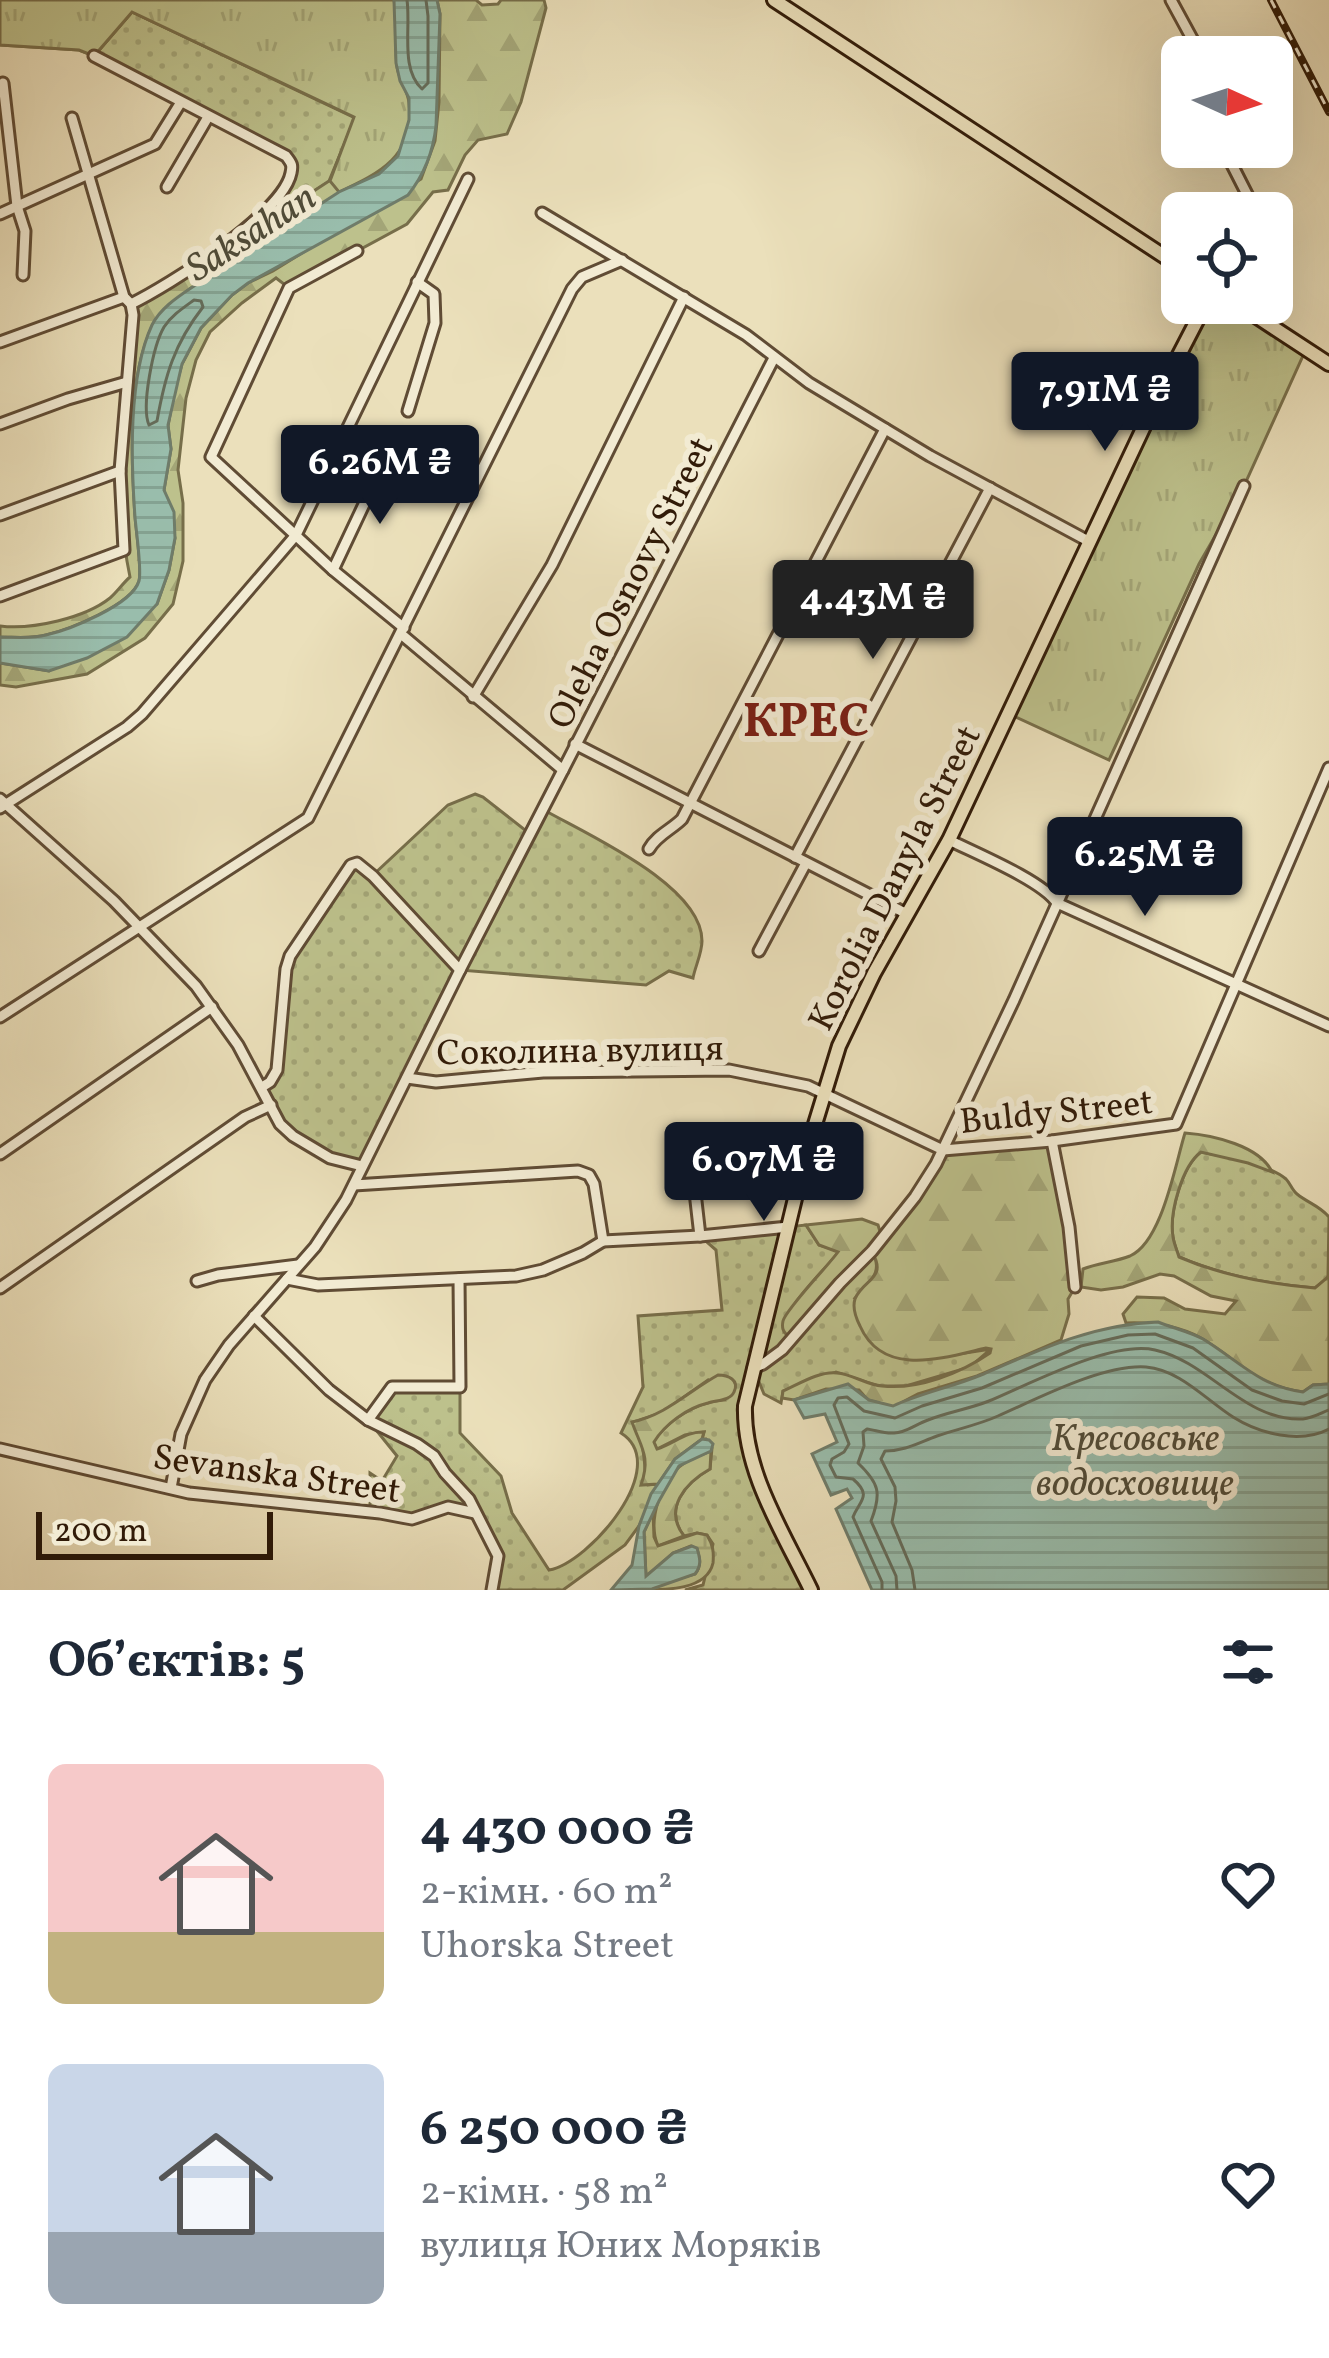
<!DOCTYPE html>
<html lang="uk">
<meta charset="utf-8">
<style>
body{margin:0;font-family:Vollkorn,serif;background:#f2f2f3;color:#1f2937;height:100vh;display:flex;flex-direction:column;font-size:45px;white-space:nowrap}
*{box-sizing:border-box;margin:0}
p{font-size:39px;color:#747a83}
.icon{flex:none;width:66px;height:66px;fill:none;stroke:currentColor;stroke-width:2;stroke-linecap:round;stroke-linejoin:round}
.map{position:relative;height:1590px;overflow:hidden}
.details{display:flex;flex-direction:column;background:#fff;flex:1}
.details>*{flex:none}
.needle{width:78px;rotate:93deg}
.buttons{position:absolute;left:1161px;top:36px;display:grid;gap:24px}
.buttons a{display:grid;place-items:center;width:132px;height:132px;border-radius:18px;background:#fff;box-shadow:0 12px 48px #0002;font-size:60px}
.scale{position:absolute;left:36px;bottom:30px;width:237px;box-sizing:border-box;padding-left:12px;border:6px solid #311b08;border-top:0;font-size:33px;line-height:42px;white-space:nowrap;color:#311b08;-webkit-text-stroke:9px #f2ebd3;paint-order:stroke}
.price{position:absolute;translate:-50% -102px;padding:0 27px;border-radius:12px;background:#111827;color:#fff;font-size:39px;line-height:78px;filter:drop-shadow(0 3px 6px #0008)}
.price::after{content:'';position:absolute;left:50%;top:72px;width:36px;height:27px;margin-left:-18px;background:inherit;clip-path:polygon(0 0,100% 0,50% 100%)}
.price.selected{background:#222;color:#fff}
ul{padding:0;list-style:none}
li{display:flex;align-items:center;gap:36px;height:300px;padding:0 48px}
li span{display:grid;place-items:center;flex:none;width:336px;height:240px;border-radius:18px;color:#555}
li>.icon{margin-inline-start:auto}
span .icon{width:144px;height:144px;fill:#fffc;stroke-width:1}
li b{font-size:51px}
h2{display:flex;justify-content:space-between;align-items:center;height:144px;padding:0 48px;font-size:51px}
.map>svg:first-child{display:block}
.grass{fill:url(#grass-dots);stroke:#776e4a;stroke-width:3}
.forest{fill:url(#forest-firs);stroke:#776e4a;stroke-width:3}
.wetland{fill:url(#wetland-marsh);stroke:#776e4a;stroke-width:3}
.park{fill:url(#park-tufts);stroke:#776e4a;stroke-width:3}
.water{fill:url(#water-rules);stroke:#6f7c6a;stroke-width:3}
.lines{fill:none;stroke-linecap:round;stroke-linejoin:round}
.shore{stroke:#656c5a;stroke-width:3}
.minor-casing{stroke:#604c35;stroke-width:15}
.major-casing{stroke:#311b08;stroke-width:18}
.minor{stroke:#f2ebd3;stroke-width:9}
.major{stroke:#ebe0bb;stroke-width:12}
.rail-casing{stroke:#311b08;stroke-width:8}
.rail{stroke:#f2ebd3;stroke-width:3;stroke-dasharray:9;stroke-linecap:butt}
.labels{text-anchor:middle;stroke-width:12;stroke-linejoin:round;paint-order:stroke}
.street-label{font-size:36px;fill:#311b08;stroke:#f2ebd3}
.water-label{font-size:39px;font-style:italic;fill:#504c39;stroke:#f2ebd3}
.district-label{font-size:48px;font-weight:bold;fill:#7a1f14;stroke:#f2ebd3}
</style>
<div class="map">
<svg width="1329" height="1590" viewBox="0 0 1329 1590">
<defs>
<pattern id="grass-dots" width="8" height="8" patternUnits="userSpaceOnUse" patternTransform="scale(3)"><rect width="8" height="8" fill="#bdc18c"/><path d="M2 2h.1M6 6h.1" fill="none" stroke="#a3a577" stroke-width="1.8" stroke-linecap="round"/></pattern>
<pattern id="forest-firs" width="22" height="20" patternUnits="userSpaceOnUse" patternTransform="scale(3)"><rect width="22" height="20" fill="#bdc18c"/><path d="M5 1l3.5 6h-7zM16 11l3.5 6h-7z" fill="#a3a577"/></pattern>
<pattern id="wetland-marsh" width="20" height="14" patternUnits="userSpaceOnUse" patternTransform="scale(3)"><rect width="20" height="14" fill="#bdc18c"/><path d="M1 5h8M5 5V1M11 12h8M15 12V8" fill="none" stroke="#a3a577"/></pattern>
<pattern id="park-tufts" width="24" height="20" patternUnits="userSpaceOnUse" patternTransform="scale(3)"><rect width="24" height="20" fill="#bdc18c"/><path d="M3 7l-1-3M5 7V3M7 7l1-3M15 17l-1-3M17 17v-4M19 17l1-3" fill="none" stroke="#a3a577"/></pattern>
<pattern id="water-rules" width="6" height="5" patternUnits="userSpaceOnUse" patternTransform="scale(3)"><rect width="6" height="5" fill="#99bdac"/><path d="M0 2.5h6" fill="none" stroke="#84a292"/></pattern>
</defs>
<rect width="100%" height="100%" fill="#ebe0bb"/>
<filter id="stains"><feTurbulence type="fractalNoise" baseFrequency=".00167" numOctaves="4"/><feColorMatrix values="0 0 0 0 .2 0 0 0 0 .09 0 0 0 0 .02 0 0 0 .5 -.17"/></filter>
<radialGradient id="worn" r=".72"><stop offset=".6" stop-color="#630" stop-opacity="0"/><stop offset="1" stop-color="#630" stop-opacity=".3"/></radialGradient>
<g class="grass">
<polygon points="132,12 355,117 330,181 273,217 266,210 290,178 290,162 94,56"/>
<path d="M475,794L483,797L530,834L544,810C586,834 702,885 702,941C702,953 695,967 693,978L669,971L646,985L460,970L362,1166L330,1158L280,1124L262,1087L275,1076L286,969L351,865L373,875L448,805Z"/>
<path d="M1201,1152C1224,1157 1267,1163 1286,1179C1290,1183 1292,1190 1297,1194C1308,1203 1320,1206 1329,1217L1328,1278L1315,1288C1267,1284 1223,1276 1179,1257C1177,1251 1174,1244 1173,1237C1169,1214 1182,1166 1201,1152Z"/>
<path d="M806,1225L819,1245L839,1251C824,1272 783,1307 784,1331L872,1251C884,1272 870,1282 855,1298L959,1354L991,1349L970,1367L906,1386H878L836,1372L783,1391L781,1403L764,1394L754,1370L746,1440L812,1590H685L703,1585L713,1544L707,1535L697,1533L684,1536C663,1509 685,1483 710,1469L712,1448L706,1439H702L704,1432L685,1435L657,1449L653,1442C668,1420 696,1402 724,1400L708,1380L661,1413L633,1422C647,1447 642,1460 648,1485L658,1484L639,1526L625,1545L563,1590H492L498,1562L475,1513L461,1508L418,1518L370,1513V1473L382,1481L397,1456L368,1420L392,1387H460V1433L501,1476L512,1513L549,1570C589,1563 673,1466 621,1433L643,1387L638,1316L722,1310L716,1250L700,1236Z"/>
</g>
<g class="forest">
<path d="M0,0H394L400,81L409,98L379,174C338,193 168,291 152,326C127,381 131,458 135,517C136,530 142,571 139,581C132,605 68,630 46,635C32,639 15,637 0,637V626C32,630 85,618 110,598C117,592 123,583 130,577C111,487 125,394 131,304L151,294L266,210L274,217L329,181L355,118L132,12L94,56L79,50L0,45Z"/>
<polygon points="437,0 476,0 482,5 498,4 501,0 544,0 546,8 521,102 507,134 478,140 465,155 448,190 433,192 407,224 289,288 276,278 242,303 210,332 196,360 186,398 178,470 183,503 183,561 173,604 145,638 87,674 16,687 0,685 0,663 49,671 157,604 169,570 175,538 164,490 171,449 168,426 174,393 182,364 201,328 232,295 248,283 273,271 421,179 435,141 439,102 440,14"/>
<path d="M1185,1133C1213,1135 1260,1146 1272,1172L1248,1163L1201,1152C1182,1166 1169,1213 1173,1237C1174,1244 1177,1250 1179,1257C1223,1276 1267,1284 1315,1288L1329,1276V1384L1313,1385L1303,1392C1255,1386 1239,1360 1201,1338C1177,1325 1152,1322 1126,1323L1123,1314L1137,1297L1164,1298L1185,1309L1225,1314L1236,1301L1211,1296L1174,1276L1160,1274L1123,1287L1101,1290L1081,1287L1083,1269C1098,1263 1115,1262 1130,1256C1162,1242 1175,1165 1185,1133Z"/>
<path d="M1052,1141L1074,1289L1068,1299L1069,1314L1061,1340L977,1376L918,1394L893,1407L868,1400L859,1390L826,1389L794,1400L782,1398L783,1391C799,1384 819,1371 837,1373C852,1374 867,1385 882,1386C918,1390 961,1373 990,1353L991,1349L986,1348C943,1358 883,1378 860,1326C856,1318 852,1308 855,1299C863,1279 888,1279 872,1252L790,1339C785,1332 781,1331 783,1321C786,1309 828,1266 838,1252L819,1245L806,1225L862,1219L878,1225L882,1238L943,1150Z"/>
<path d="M718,1375C728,1375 740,1380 734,1392C730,1401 716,1400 708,1403C687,1408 665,1424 654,1442L657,1449C674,1444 686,1431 704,1432L702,1439L675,1459L658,1484L641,1485C651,1456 641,1448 632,1422C666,1415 689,1391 718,1375Z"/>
<path d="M711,1451L710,1469C685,1483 663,1509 684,1536L658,1546C647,1521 661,1479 683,1464C691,1458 702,1455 711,1451Z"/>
</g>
<path class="wetland" d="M653,1512L654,1537L658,1546L697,1533L707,1535C713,1545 714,1552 713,1563C707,1590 667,1590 639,1590L695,1574C702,1565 700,1559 697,1549L691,1546L673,1553L646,1577L644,1532Z"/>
<g class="park">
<path d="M0,0H394C398,22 394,45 397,67C399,80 408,90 409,103C415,156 380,173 339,192L330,181L354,117L132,12L94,56L79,50L0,45Z"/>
<polygon points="1206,303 1236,303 1306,349 1244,486 1199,564 1109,760 1009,714"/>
</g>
<g class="water">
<path d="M394,0H437L440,14L436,126C433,153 424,175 408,195L248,283L232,295L201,328L182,364L168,425L171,449L164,490L174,512L175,538L169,570L157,604L127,637L87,658L49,671L0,663V637C15,637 32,639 46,635C69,630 132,605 139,581C142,570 136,530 135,517C131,461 128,377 152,325C160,309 176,298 191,288L339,192L379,174L398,156L409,120V98L400,81L396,63Z"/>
<path d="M1158,1322C1173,1328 1190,1332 1203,1339C1239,1361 1259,1386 1303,1392L1313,1385L1329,1384V1590H872L836,1509L852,1498L847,1489L831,1495L812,1454L837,1442L825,1414L804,1418L794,1400L848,1384L869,1400L893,1406C921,1393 952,1387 981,1375C1039,1350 1094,1324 1158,1322Z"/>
<path d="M702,1439L709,1440L713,1444L711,1451L679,1466L659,1501L644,1532L646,1576L673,1553L692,1546L697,1548C700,1558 702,1565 695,1574L652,1589L611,1590L632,1565L639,1526L651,1494L675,1459Z"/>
</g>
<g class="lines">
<g class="shore">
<path d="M407,0C411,28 400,69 422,89L428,83V16L426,0"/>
<path d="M194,300L201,301L203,307C174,344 165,376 157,421L149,425C141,407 153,346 164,327C171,316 183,308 194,300Z"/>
<path d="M882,1590V1582L853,1517C859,1501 873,1496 853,1479L836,1477L830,1465L832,1459L844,1452L849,1444L834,1405L838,1398L847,1397L864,1411L895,1418L922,1406L982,1388L1081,1346L1128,1335L1155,1334L1193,1348L1252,1390L1282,1401L1304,1404L1329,1394"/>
<path d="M897,1590L896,1576L871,1521C882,1493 879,1483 858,1463L864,1446L863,1432L867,1429C875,1430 885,1434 894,1433C906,1433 916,1424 928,1420C948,1412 969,1409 989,1401C1030,1384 1112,1340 1155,1350C1209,1362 1245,1422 1303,1419C1313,1418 1321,1413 1329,1410"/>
<path d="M915,1590L912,1570L892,1522L896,1501L895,1487L881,1459L885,1451C905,1451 918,1443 937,1436C957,1429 978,1425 998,1416C1037,1399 1103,1364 1146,1367C1180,1370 1205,1399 1233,1417C1260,1434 1300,1444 1329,1429"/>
</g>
<g class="minor-casing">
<g id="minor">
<polyline points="1171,0 1202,57"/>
<polyline points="3,83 17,206 25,231 23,275"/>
<polyline points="72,118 124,297 131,304"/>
<polyline points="1223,147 1252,204 1253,213"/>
<polyline points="167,187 208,117"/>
<polyline points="542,213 746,335 809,383 930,456 1090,542"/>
<polyline points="0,214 155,144 181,102"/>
<polyline points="357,251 289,288 211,457 333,570 404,628"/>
<polyline points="0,342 124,297"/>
<polyline points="408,411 435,323 434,294 417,282"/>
<polyline points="0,424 68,399 127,382"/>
<polyline points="0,515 120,471"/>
<polyline points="333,570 383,464"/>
<path d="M0,596L124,550L120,471L133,315L131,304C168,286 283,214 291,173C293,164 291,163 286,156L94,56"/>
<polyline points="401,634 563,770 774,358"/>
<polyline points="473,697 552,565 684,297"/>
<polyline points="575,744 907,914"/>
<polyline points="0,799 114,901 196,986 238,1045 280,1124 293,1136 330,1158 362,1166"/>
<polyline points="0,808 127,727 142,714 296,535 468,179"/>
<path d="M949,840C975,853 1043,881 1057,903L1329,1026"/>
<path d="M649,849C657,835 671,830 682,819L885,429"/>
<polyline points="795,857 990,488"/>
<polyline points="759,951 806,863"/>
<polyline points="0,1017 308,818 572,289 582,277 622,260"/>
<polyline points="407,1078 436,1082 543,1072 729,1070 808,1086 943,1150 1052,1141 1176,1124 1329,768"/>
<polyline points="262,1087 270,1082 277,1070 286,969 290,956 351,865 357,863 373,876 460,970"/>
<polyline points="1052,1141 1069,1227 1075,1287"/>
<polyline points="0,1154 212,1007"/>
<polyline points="354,1185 578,1171 589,1175 594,1184 603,1241"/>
<polyline points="700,1236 692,1166 742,1156 792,1137 812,1134"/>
<polyline points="287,1279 318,1285 516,1276 543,1270 583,1253 603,1241 700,1236 788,1227"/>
<polyline points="197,1281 218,1275 298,1265"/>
<polyline points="0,1288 245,1117 271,1105"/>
<polyline points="254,1316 329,1390 368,1420 417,1444 434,1456 445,1473 469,1499 498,1556 492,1590"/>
<polyline points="753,1368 763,1364 782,1350 840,1283 872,1251 915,1197 936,1164 1014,1000 1244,486"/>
<polyline points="368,1420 392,1387 460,1387 459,1279"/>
<polyline points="0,1449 189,1493 380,1513 412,1519 448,1507 475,1513"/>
<polyline points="171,1488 181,1434 205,1380 229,1345 315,1247 346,1200 460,970 563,770"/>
</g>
</g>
<g class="major-casing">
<g id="major">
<polyline points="774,0 1182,268"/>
<polyline points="1236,303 1329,364"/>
<path d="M811,1590C783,1532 743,1471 745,1406L805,1157L839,1046L874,973L949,840L1163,386L1206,303"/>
</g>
</g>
<use href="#minor" class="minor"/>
<use href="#major" class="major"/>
<g class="rail-casing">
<polyline id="rail" points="1271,0 1329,112"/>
</g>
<use href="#rail" class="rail"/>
</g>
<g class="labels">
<g class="street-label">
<text transform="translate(629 582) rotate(-63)" y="13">Oleha Osnovy Street</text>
<text transform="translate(893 877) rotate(-63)" y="13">Korolia Danyla Street</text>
<text transform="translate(580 1049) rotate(-1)" y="13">Соколина вулиця</text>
<text transform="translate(1056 1110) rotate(-6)" y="13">Buldy Street</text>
<text transform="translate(277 1472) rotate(8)" y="13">Sevanska Street</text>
</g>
<g class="water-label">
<text transform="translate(250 231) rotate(-33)" y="14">Saksahan</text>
<text x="1135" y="1450">Кресовське<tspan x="1135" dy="45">водосховище</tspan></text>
</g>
<g class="district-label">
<text x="806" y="736">КРЕС</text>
</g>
</g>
<rect width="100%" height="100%" filter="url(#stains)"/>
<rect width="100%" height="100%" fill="url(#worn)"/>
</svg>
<div class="buttons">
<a><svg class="needle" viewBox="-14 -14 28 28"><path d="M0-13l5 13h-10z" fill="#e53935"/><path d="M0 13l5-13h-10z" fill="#747a83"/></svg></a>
<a><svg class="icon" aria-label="locate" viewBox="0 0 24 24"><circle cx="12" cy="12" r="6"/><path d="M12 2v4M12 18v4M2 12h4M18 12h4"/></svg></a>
</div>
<div class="scale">200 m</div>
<b class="price" style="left:1105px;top:454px">7.91M ₴</b>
<b class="price" style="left:380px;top:527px">6.26M ₴</b>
<b class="price selected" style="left:873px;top:662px">4.43M ₴</b>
<b class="price" style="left:1145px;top:919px">6.25M ₴</b>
<b class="price" style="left:764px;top:1224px">6.07M ₴</b>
</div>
<section class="details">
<h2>Об’єктів: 5<svg class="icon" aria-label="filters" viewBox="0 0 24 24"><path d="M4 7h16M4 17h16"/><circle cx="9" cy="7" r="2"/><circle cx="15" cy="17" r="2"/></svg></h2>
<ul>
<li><span style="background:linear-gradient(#f6c9c9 70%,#c2b280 0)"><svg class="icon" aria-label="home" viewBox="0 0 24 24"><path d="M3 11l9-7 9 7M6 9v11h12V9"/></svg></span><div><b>4 430 000 ₴</b><p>2-кімн. · 60 m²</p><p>Uhorska Street</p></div><svg class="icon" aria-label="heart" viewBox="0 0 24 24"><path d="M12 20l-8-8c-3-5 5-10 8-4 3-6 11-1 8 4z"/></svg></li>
<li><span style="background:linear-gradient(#c9d6e8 70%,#9aa5b1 0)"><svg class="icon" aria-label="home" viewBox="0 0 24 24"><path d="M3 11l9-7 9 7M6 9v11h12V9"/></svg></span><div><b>6 250 000 ₴</b><p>2-кімн. · 58 m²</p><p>вулиця Юних Моряків</p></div><svg class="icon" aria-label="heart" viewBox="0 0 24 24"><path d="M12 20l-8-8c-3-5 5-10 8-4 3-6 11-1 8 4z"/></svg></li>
</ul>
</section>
